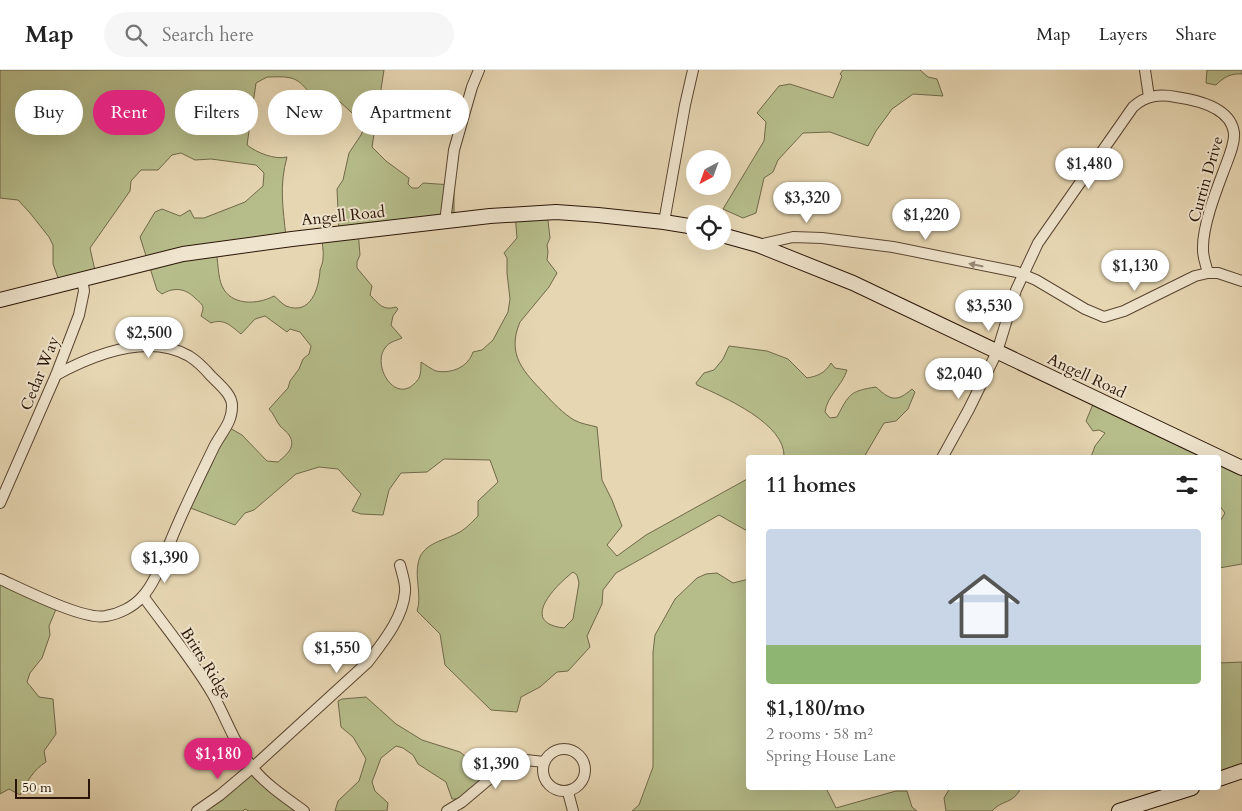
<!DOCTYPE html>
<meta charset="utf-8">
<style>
body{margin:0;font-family:Cardo,serif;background:#f6f6f6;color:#222;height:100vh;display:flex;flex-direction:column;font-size:19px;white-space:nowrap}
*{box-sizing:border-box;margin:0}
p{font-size:16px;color:#767676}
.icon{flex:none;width:28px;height:28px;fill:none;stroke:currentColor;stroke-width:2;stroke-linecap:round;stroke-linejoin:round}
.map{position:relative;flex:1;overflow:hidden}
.drawer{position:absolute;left:746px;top:385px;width:475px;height:335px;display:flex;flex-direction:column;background:#fff;border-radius:5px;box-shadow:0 5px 20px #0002}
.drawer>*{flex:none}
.hud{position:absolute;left:15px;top:20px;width:475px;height:45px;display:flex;gap:10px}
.needle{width:32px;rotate:221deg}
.buttons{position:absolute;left:686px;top:80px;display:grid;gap:10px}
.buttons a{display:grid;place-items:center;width:45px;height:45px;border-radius:50%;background:#fff;box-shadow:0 5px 20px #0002;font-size:25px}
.scale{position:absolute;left:15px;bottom:12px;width:75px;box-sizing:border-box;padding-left:5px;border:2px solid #2b1508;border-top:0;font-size:14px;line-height:18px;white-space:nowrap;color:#2b1508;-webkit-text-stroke:4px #efe4cd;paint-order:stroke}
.price{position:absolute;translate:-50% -42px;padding:0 11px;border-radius:18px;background:#fff;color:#222;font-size:16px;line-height:32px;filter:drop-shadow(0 1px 2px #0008)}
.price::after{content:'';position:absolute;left:50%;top:30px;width:15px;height:11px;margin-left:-8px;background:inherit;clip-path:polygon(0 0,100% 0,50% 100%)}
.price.on{background:#db2777;color:#fff}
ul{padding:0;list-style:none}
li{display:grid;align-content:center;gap:10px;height:265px;padding:0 20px}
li+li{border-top:1px solid #e0e0e0}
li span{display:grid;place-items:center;height:155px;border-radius:5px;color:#555}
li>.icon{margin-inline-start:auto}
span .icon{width:90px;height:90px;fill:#fffc;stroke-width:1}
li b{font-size:21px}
h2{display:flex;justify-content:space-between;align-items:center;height:60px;padding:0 20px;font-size:21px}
.pill{padding:0 18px;border-radius:22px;background:#fff;box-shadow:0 5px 20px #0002;font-size:18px;line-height:45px}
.pill.on{background:#db2777;color:#fff}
header{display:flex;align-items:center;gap:30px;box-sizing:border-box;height:70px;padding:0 25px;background:#fff;border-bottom:1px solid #e0e0e0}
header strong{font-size:24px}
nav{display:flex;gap:28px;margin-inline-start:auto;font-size:18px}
.search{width:350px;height:45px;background:#f6f6f6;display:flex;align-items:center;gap:12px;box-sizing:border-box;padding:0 18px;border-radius:28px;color:#767676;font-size:19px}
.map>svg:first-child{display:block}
.green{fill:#b6bd8b;stroke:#70694a;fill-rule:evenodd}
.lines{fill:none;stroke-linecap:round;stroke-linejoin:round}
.street-casing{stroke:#5a4532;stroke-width:12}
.secondary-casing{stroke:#2b1508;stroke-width:16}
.street{stroke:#efe4cd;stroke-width:10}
.secondary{stroke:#efe4cd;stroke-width:14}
.oneway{fill:#978774}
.labels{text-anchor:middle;stroke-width:4;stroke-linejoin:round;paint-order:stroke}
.street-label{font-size:16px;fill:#2b1508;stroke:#efe4cd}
</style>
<header>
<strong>Map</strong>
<div class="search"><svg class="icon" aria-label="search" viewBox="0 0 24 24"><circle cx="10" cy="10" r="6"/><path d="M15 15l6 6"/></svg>Search here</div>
<nav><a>Map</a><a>Layers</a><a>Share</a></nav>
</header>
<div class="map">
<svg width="1242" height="741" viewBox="0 0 1242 741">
<rect width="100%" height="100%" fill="#e6d6b2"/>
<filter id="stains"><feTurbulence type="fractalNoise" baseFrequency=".004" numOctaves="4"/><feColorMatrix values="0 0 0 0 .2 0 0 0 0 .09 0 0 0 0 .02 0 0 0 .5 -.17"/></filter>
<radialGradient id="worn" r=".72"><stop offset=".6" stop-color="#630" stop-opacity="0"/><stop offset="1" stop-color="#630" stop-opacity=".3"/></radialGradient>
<g class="green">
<path d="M0,0H384L372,77L386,91L409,108L408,114L412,118H418L423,113L452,115L454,117V147L358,160L360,185L357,192V198L372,216L370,225C379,234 383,241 396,237L398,239L393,246L391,255L402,268C395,271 389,272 385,278C372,295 394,333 414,314C416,312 418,310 419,308C421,304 421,297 421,292C426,295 431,299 436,301C452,304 468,297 473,282L482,280L493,270L508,242L510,229L507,203V188L504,183L517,168L515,143L547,142L550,168L547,175L548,182L547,190L557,203L549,217L520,252C506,285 524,302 545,324C553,333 564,344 574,350C581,354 590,355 597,357L602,410L612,430L622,456L607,475L617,486L646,465L749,408V462L719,445L616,503L603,520L602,534L587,566L590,577L568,601L557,602L540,617L521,627L517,642L491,640L445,595L440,564L417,541C422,527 415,509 418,494C421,474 442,471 456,464C465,460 471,453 478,446V431L498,412L490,390L444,389L427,402L401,403L389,420L383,445L361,444L352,441L361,424L338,399L319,397L296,404L254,440L245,443L235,455L188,437L228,357L242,365L267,391L278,392C286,385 297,377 289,365C287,362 283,359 280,356C276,351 274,344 269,339L288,318L290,311L299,299L303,289L309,284L311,276L300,262L290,259L287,262L265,246L255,249L241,264C231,256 224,248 211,253L201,246C202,243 203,240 203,238C203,234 198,231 195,228C185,218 174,217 162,224L157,220L140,167L155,142L162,139L180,146L190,140L194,148H204L245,132L263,116L264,103L256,95L211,89L195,90L181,83L172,85L158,100H141L131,111L130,121L90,178L96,205L60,213L53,194V175L49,167L30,143L18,130L0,128ZM267,7C274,7 284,6 291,8C304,11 317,31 315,43L326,32L339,31L362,52L364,58L361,65L349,83L343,110L337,119L339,161L321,165C322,172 324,181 323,189C323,193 321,196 320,200C319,218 311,246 286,236C282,234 278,229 274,226C257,235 231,236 222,216C218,208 218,190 216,180L286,167C283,138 279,116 287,87C275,90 257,83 247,75L256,13ZM573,502L577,505L579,513L573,549L564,558C519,553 554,517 573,502Z"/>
<polygon points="843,0 920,0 928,7 937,9 943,26 913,24 892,39 876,61 868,76 830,62 803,63 778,90 773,102 764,108 756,143 743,148 723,139 764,71 766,52 757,43 779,16 790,14 833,28 842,6 840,4"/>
<path d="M1207,0H1242V4C1231,3 1224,7 1216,15L1206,13Z"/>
<path d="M729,276L767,281L788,289L807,308C818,306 825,303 831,293L835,298L847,300C842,316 827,326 825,342L830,348L837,347C849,324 850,321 876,317C891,331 897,332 912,319L915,322L908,339L896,351L884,353L864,387H784C786,354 724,327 697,315L696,313L704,303L714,300L723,289Z"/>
<polygon points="1096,327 1242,397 1242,494 1219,498 1219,453 1225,443 1219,435 1219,388 1091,387 1095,376 1105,363 1099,360 1093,361 1086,351"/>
<polygon points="717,503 733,513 749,509 749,718 826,718 836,738 896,721 907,721 912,737 917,741 632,741 639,735 653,697 653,582 655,565 675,529 697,508 706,504"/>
<path d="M0,505L59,532L49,556L50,565L42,588L30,603L27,612L39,627L53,629L56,664L44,681L46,692C33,700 27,712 20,725L9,719L0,724Z"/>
<polygon points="1242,592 1242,694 1219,702 1219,593"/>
<polygon points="366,627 396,654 422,670 460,682 471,691 487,711 466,729 452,729 446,712 418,694 413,685 403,678 396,676 381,688 372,712 375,721 388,733 387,741 335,741 338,731 359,711 366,689 353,667 341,657 338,631 342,629"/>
<polygon points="252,697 298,741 249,741 245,739 243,741 197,741"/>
<path d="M950,718H1021C1012,735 1003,729 992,741H946L944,728Z"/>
</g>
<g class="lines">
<g class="street-casing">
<g id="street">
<polyline points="1145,0 1149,27"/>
<polyline points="445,152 454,80 472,17 479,0"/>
<polyline points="664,152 685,35 693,0"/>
<polyline points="758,175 793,167 822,168 893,177 1017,202 1036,210 1085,239 1104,247 1124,241 1195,206 1208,203 1218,203 1242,211"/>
<path d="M942,388L969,339L997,282L1016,220L1038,173L1133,37C1146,25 1160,24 1176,27C1197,30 1231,38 1234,63C1235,74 1228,89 1224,100C1216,121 1202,157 1203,180C1203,188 1206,195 1208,203"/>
<polyline points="0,433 56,305 79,245 84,221 82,208"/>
<path d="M0,509C22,519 85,551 106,546C119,544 133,537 142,527C156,512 163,488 171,470C184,438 199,408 214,377C221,363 232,353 232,337C233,325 219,314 211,306C205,299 197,291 189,286C148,263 93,285 56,305"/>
<path d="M143,526C166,558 192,589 212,623C226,647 234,674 252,697C265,714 286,728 304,741"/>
<circle cx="564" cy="700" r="21"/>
<polyline points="568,722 573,741"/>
<path d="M197,741L220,725L252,698L368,592C383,572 403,548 405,522C406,514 402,503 400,495"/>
<polyline points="447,741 462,732 500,700 513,693 526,690 544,692"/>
</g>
</g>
<g class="secondary-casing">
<g id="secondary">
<polyline points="722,165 758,175 853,213 1242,398"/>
<polyline points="0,230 183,184 292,169 490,146 556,142 598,145 664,152 695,157"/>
<polyline points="1219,709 1242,701"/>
<polyline points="1119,741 1192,718"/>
</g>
</g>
<use href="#street" class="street"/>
<use href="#secondary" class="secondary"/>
</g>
<defs><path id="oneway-solid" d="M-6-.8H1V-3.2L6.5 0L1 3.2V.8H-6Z" transform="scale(1.25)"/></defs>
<use class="oneway" href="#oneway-solid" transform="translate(976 195) rotate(-169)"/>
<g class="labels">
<g class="street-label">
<text transform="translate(1205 109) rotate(-74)" y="6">Curtin Drive</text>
<text transform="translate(343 145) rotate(-6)" y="6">Angell Road</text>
<text transform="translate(39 303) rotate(-68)" y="6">Cedar Way</text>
<text transform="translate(1087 305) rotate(25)" y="6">Angell Road</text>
<text transform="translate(207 593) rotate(58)" y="6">Britts Ridge</text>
</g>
</g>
<rect width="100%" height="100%" filter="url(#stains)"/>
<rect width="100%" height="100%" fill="url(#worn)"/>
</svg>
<div class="buttons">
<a><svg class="needle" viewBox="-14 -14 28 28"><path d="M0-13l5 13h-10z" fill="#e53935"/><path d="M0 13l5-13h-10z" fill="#767676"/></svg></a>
<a><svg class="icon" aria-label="locate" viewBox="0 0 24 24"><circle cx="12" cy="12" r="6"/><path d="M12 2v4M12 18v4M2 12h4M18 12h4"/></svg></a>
</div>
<div class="scale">50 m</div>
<b class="price" style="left:1089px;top:120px">$1,480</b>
<b class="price" style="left:807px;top:154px">$3,320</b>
<b class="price" style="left:926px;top:171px">$1,220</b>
<b class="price" style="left:1135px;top:222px">$1,130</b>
<b class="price" style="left:989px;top:262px">$3,530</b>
<b class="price" style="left:149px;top:289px">$2,500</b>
<b class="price" style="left:959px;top:330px">$2,040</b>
<b class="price" style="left:165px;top:514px">$1,390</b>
<b class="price" style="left:337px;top:604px">$1,550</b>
<b class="price on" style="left:218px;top:710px">$1,180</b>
<b class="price" style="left:496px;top:720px">$1,390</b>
<div class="hud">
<a class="pill">Buy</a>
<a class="pill on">Rent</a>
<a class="pill">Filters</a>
<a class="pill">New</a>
<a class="pill">Apartment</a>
</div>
<section class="drawer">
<h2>11 homes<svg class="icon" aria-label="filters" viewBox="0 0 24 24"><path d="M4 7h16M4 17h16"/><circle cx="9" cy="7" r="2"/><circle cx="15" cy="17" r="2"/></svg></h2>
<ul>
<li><span style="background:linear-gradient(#c9d6e8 75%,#8fb573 0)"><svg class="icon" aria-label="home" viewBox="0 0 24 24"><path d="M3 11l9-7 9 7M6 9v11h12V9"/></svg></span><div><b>$1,180/mo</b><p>2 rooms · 58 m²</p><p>Spring House Lane</p></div></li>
</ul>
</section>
</div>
